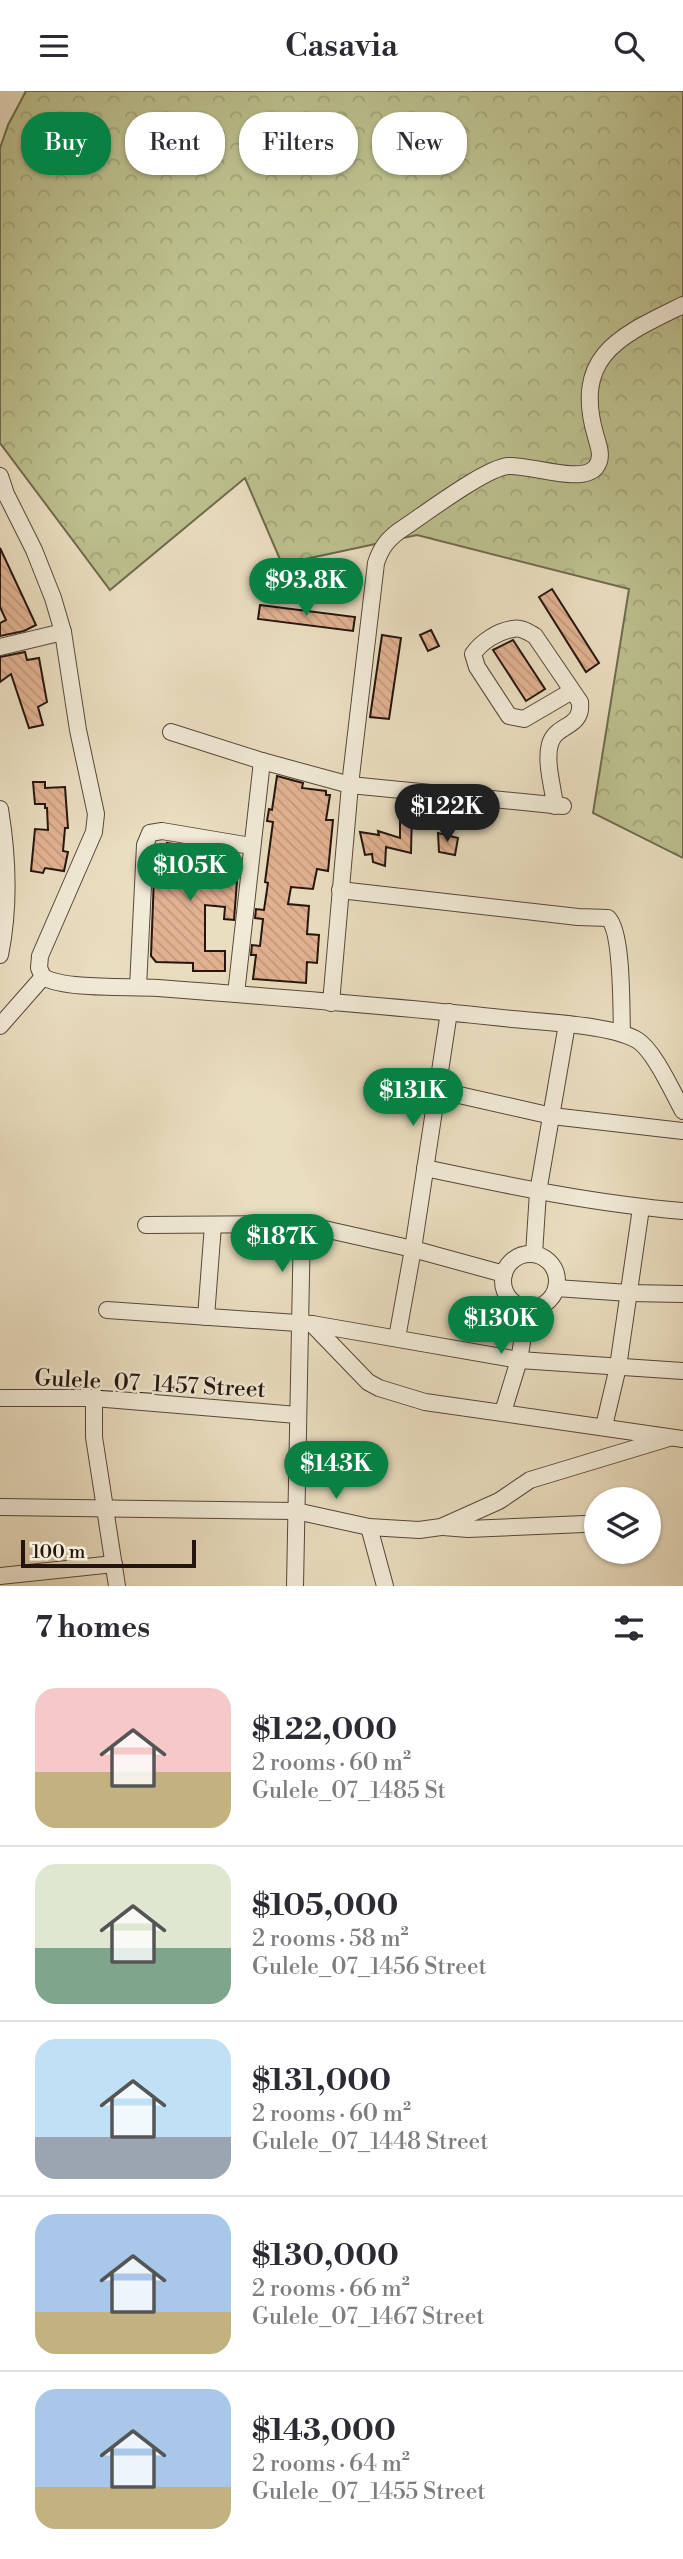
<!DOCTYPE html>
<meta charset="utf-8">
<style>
body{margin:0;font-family:"Libre Bodoni",serif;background:#f2f2f3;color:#2b2b33;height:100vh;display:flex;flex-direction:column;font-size:26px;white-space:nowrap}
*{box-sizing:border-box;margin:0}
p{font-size:23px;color:#7c7c81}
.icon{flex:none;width:38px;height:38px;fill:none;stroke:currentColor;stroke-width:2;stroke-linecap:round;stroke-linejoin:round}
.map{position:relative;height:1495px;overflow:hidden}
.sheet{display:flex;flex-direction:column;background:#fff;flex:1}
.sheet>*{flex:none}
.guide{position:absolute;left:21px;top:21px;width:642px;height:63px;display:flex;gap:14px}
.tools{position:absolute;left:584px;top:1396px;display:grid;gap:14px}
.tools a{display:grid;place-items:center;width:77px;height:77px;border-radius:50%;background:#fff;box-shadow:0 2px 5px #0004;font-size:35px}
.scale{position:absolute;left:21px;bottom:18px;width:175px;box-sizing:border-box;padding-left:7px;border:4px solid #24150f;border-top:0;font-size:19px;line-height:24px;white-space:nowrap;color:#24150f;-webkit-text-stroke:5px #f1ead6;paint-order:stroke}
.price{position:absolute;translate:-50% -60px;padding:0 16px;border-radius:24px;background:#0b8043;color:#fff;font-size:23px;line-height:46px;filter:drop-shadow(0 2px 4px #0008)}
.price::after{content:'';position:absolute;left:50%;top:42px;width:21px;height:16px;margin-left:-10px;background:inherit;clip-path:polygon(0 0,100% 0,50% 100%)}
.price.selected{background:#222;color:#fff}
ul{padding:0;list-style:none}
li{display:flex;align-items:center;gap:21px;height:175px;padding:0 35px}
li+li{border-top:2px solid #e1e1e2}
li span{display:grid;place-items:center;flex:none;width:196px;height:140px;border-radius:21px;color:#555}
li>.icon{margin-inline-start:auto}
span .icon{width:84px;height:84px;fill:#fffc;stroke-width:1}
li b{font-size:30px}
h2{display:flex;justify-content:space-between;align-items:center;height:84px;padding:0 35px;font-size:30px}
.chip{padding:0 24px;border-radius:28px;background:#fff;box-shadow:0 2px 5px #0004;font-size:24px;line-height:63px}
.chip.selected{background:#0b8043;color:#fff}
header{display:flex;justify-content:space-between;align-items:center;height:91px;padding:0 35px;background:#fff;font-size:32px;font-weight:600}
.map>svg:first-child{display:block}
.forest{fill:url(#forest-crowns);stroke:#706a4e;stroke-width:2}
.building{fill:url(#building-back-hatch);stroke:#24150f;stroke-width:2}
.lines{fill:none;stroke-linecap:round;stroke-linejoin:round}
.minor-casing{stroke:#56473b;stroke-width:18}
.minor{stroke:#f1ead6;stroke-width:16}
.labels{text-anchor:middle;stroke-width:5;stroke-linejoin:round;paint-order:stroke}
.street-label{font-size:23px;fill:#24150f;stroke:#f1ead6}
</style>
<header><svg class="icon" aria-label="menu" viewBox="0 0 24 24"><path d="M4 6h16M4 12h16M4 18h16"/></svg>Casavia<svg class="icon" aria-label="search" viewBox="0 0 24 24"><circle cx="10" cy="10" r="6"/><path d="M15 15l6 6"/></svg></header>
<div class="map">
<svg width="683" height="1495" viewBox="0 0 683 1495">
<defs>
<pattern id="forest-crowns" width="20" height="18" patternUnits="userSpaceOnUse" patternTransform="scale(1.75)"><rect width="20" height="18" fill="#bcc08e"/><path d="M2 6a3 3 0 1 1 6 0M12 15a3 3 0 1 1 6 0" fill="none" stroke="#a1a479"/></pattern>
<pattern id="building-back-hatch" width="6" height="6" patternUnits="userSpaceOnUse" patternTransform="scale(1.75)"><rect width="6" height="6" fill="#e2b292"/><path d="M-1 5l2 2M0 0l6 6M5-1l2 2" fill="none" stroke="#c2987d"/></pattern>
</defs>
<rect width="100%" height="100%" fill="#eadec0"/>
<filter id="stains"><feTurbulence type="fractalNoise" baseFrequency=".00286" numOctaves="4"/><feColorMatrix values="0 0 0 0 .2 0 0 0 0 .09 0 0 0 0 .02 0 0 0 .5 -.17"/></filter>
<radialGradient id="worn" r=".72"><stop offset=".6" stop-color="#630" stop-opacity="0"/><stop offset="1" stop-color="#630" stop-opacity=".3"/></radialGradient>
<polygon class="forest" points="26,0 683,0 683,767 593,722 629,498 417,444 282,473 245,387 110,499 0,352 0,57 8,34"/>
<g class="building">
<polygon points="0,457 36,534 24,540 0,545 0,532 6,529 0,516"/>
<polygon points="552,498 599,572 586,581 539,506"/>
<polygon points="260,514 355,526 353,540 258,528"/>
<polygon points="431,539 439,555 428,560 420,544"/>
<polygon points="382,544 401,547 389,628 370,626"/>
<polygon points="513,549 545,598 526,610 493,559"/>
<polygon points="25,561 27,569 39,567 47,611 38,616 43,634 29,637 11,583 0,591 0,566"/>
<polygon points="277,685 303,692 302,697 326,700 326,704 330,704 326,729 333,729 328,780 317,778 313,798 291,796 288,813 309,815 307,843 319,844 317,872 307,871 306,892 253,888 256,864 251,864 252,854 260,855 263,828 255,827 256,818 264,819 268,792 265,791 273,731 267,730 269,718 272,719"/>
<polygon points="33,691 45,691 45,697 65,696 68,737 65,737 63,760 68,761 64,780 45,777 43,782 31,780 35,738 48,739 47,717 45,717 45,713 35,713"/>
<polygon points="400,719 412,720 411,762 386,756 385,775 373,771 372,763 365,764 360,741 379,744 378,740 400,747"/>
<polygon points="438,742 458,747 455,764 439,761"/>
<polygon points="167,752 209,759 209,760 239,764 234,829 224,828 225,816 205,814 205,860 225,860 225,880 193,880 193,872 156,871 151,865 155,759 166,760"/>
</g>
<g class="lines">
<g class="minor-casing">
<g id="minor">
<polyline points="0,385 6,403 34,459 53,507 63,541 78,639 96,723 94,741 40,865 39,877 43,886"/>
<polyline points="0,556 63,541"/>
<polyline points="171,641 262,670 350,694 563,715"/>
<path d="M555,715C553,696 545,671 550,653C556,632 583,638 580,611L535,545C528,541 521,536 513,538C498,540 481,551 473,563L477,576L509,625L524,628L572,600"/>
<path d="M0,718C8,767 10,815 0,864"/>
<path d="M340,799L578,826L608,827C623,841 621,919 622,942"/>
<path d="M43,886C66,899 129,895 158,897C276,906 394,915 512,928C544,931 611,934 637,949C654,959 673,1002 683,1020"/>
<polyline points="138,896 145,754 150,742 162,740 251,755"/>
<polyline points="236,903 262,670"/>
<path d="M331,912L350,694L376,472C381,457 387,449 399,440C422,425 485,377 508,375C529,373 582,394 596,376C603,367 599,356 596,346C572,264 620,245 683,214"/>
<polyline points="0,935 43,886"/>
<polyline points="407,996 437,999 552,1025 683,1040"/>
<path d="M425,1077C510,1095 596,1113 683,1120"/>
<polyline points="146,1134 302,1133 413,1158 504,1183"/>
<polyline points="534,1163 538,1101 567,933"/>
<circle cx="530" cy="1190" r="27"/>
<polyline points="556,1197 629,1202 683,1203"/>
<polyline points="107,1219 312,1233 519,1269 683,1280"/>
<polyline points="206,1226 213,1134"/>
<polyline points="312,1233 368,1291 379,1297 425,1311 683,1348"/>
<polyline points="397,1247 413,1158 449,921"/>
<polyline points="0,1307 94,1307 297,1324"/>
<polyline points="94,1307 94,1346 117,1495"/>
<polyline points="503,1321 519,1269 528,1216"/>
<polyline points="604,1335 618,1276 641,1117"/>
<polyline points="0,1416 296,1420 369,1436 419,1439 441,1436 499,1410 530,1389 669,1347"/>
<polyline points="369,1436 385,1495"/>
<polyline points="443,1436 468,1438 584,1433"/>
<polyline points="0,1485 114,1473"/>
<polyline points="295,1495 302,1133"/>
</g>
</g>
<use href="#minor" class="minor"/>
</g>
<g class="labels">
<g class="street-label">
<text transform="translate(150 1292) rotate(3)" y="8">Gulele_07_1457 Street</text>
</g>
</g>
<rect width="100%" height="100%" filter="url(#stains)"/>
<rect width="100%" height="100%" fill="url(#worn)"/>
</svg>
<div class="tools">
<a><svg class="icon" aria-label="layers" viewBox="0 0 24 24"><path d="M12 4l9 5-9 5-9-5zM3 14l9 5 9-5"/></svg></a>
</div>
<div class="scale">100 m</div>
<b class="price" style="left:306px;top:527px">$93.8K</b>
<b class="price selected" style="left:447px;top:753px">$122K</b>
<b class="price" style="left:190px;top:812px">$105K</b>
<b class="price" style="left:413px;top:1037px">$131K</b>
<b class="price" style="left:282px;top:1183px">$187K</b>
<b class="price" style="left:501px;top:1265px">$130K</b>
<b class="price" style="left:336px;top:1410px">$143K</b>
<div class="guide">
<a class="chip selected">Buy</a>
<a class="chip">Rent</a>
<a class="chip">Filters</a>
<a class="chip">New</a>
</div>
</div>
<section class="sheet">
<h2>7 homes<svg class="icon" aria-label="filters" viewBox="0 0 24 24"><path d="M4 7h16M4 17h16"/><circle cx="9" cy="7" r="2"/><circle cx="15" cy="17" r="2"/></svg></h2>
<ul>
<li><span style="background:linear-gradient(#f6c9c9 60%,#c2b280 0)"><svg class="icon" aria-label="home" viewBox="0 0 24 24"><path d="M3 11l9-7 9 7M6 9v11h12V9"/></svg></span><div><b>$122,000</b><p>2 rooms · 60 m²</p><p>Gulele_07_1485 St</p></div></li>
<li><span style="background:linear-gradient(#dfe7d0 60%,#7fa58c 0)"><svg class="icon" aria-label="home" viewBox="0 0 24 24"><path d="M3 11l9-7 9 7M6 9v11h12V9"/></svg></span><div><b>$105,000</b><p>2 rooms · 58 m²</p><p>Gulele_07_1456 Street</p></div></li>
<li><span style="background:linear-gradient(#bfe0f5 70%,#9aa5b1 0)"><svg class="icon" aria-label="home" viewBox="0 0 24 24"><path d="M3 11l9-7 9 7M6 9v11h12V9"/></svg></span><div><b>$131,000</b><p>2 rooms · 60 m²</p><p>Gulele_07_1448 Street</p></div></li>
<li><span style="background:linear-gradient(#a9c7e8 70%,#c2b280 0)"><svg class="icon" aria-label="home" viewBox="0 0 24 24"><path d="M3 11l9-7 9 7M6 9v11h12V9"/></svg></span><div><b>$130,000</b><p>2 rooms · 66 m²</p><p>Gulele_07_1467 Street</p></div></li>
<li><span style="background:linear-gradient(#a9c7e8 70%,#c2b280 0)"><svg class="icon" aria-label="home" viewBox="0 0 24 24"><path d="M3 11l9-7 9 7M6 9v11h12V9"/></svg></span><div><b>$143,000</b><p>2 rooms · 64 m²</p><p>Gulele_07_1455 Street</p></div></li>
</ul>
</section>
